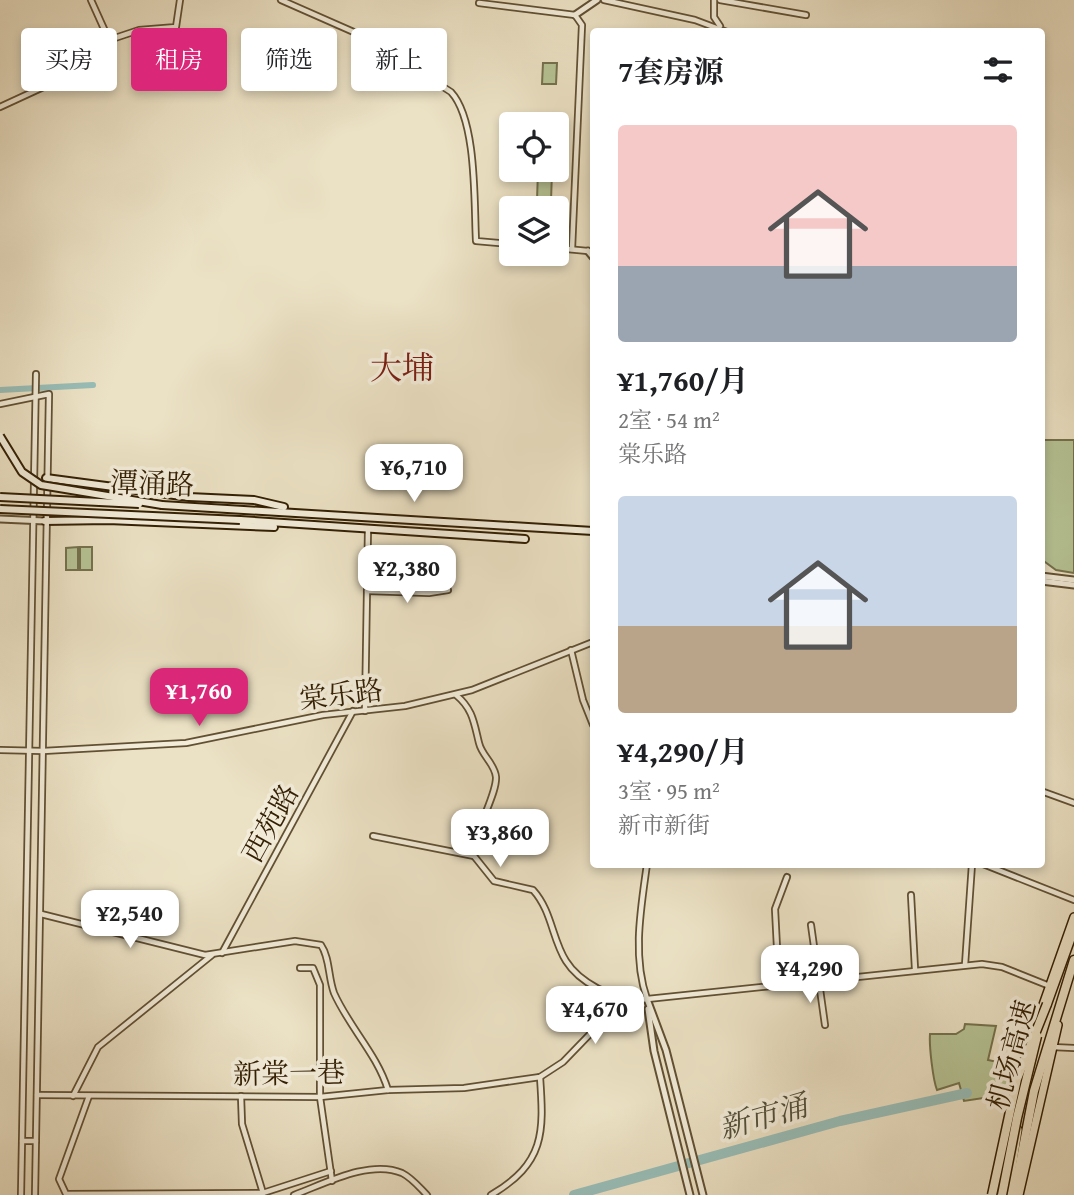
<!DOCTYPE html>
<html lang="zh">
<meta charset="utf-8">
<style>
body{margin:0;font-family:"Gentium Book Plus","Noto Serif SC",serif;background:#f6f6f6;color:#202124;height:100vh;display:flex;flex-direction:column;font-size:26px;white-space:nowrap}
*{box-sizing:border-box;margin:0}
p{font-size:23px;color:#757577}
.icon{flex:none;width:38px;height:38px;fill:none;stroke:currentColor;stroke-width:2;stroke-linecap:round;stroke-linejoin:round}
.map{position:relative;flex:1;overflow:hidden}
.side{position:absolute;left:590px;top:28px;width:455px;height:840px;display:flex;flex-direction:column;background:#fff;border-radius:7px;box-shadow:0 4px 10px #0003}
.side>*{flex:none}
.banner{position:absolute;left:21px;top:28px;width:464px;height:63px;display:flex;gap:14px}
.tools{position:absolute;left:499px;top:112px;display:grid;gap:14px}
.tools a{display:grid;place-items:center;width:70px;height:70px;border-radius:7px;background:#fff;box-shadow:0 4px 10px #0003;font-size:35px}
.price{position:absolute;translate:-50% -60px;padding:0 16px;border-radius:14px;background:#fff;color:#222;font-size:23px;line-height:46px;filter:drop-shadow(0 2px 4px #0008)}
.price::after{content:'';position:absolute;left:50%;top:42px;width:21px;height:16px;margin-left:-10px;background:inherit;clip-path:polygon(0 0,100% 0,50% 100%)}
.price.selected{background:#db2777;color:#fff}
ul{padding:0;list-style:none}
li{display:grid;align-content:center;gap:14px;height:371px;padding:0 28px}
li span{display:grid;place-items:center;height:217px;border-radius:7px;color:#555}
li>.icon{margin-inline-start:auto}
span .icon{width:126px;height:126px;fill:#fffc;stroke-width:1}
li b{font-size:30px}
h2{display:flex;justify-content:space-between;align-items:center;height:84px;padding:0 28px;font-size:30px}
.chip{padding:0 24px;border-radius:7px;background:#fff;box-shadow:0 4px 10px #0003;font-size:24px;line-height:63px}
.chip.selected{background:#db2777;color:#fff}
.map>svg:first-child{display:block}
.green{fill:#b6c395;stroke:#74714c;stroke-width:2}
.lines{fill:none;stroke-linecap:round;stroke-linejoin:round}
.canal{stroke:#98bdb7;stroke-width:6}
.river{stroke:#98bdb7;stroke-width:10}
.minor-casing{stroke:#615034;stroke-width:8}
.tertiary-casing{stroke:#615034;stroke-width:9}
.secondary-casing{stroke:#331f04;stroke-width:10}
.trunk-casing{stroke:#331f04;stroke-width:10}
.motorway-casing{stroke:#331f04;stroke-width:11}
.minor{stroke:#f2ecd9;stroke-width:4.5}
.tertiary{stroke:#f2ecd9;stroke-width:5}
.secondary{stroke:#f2ecd9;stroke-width:6}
.trunk{stroke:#ebe1c4;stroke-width:7}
.motorway{stroke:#ebe1c4;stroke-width:8}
.secondary-bridge-casing{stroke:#331f04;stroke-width:10;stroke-linecap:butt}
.motorway-bridge-casing{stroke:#331f04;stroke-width:11;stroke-linecap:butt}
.secondary-bridge{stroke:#f2ecd9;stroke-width:6}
.motorway-bridge{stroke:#ebe1c4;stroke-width:8}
.labels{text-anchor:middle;stroke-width:7;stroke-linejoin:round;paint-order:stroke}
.street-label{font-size:28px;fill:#331f04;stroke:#f2ecd9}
.water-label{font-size:30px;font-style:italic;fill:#514e3a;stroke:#f2ecd9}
.quarter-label{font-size:32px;fill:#7a1f14;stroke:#f2ecd9}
</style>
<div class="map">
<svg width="1074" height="1195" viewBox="0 0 1074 1195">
<rect width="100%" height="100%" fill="#ebe1c4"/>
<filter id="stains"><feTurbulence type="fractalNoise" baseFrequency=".00286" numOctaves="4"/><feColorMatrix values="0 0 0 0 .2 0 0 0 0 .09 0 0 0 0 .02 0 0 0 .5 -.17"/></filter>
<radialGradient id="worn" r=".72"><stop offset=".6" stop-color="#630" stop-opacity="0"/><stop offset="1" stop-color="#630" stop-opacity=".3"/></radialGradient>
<g class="green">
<polygon points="543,63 557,63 556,84 542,84"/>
<polygon points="538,171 552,172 551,201 537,200"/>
<polygon points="1041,440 1074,440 1074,573 1056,570 1041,559"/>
<polygon points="78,547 78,570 66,570 66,548"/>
<rect x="80" y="547" width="12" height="23"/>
<path d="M965,1024L996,1026L988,1060L1026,1068L1003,1095L964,1101L959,1083L937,1090C933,1080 929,1046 930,1034H956L964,1029Z"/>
</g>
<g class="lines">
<polyline class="canal" points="0,390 93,385"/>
<polyline class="river" points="574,1195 840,1121 967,1093"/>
<g class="minor-casing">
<g id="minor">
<polyline points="91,0 109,40"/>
<path d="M281,0L365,37L451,92C477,120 474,203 476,241L511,244"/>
<polyline points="604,0 695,20 727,32"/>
<polyline points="714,0 714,17 720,26"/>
<polyline points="720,0 806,15"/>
<polyline points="479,3 575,15 582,25 572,249"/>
<polyline points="0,107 91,65 109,40 139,30 176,27 180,0"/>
<polyline points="556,248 588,251"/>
<polyline points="0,404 49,394 35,1195"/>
<polyline points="367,591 429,593 448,590"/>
<polyline points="571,650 583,700 593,725"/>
<path d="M456,695C473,709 474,723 479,743C482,756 495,764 496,777C497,795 474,830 474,856L494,881L533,890C552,911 552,939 566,961C579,982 613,1000 638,1000L982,964L1002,967L1047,985"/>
<polyline points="365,711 368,529"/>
<polyline points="0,750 43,751 186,743 323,715 405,706 472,690 593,642"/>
<polyline points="1041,791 1074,803"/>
<polyline points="373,836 474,856"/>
<polyline points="983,864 1074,900"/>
<polyline points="911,895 915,969"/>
<path d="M41,914L205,955L295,941L321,945C330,958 328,977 334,993C349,1027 377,1054 388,1090"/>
<polyline points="811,925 825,1025"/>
<polyline points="222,953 353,711"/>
<polyline points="965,965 972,864"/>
<polyline points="300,968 313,968 320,985 320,1097 332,1181"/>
<polyline points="779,986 775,909 787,877"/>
<path d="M647,999C632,956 641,908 647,864"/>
<polyline points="1052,1047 1074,1048"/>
<polyline points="37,1095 320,1097 388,1090 464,1088 540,1077 563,1062 592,1032 636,1001"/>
<polyline points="73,1096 98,1047 212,955"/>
<polyline points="89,1096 59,1179 66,1194 263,1193 331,1171"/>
<polyline points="241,1096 242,1124 263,1193"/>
<polyline points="22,1141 36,1141"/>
<polyline points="21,1195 36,374"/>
<path d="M294,1195C324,1184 370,1159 402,1173C412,1178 419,1187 427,1195"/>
<path d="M491,1195C545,1163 544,1133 540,1077"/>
</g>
</g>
<g class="tertiary-casing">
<g id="tertiary">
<polyline points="575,15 597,0"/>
<polyline points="588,251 593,257"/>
<polyline points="0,519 45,521"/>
<polyline points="1041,576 1074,580"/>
<polyline points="1041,581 1074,585"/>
<polyline points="647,999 666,1050 703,1195"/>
<polyline points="648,1009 654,1051 690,1195"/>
</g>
</g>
<g class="secondary-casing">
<g id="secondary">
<polyline points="46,478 189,497 254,500 284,507"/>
<polyline points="162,505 593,531"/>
<polyline points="240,520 525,539"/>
<polyline points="45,521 108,520 274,527"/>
<polyline points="1006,1149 1012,1126"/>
<polyline points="997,1195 1001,1170"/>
</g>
</g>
<g class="trunk-casing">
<g id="trunk">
<polyline points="1038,1019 1074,917"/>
<polyline points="1008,1195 1018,1130"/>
<polyline points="1019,1195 1058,1025"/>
</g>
</g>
<g class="motorway-casing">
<g id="motorway">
<polyline points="1047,1004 1074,929"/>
<polyline points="1014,1195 1034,1091 1074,960"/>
</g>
</g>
<use href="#minor" class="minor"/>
<use href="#tertiary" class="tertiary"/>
<use href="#secondary" class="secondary"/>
<use href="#trunk" class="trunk"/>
<use href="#motorway" class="motorway"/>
<g class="secondary-bridge-casing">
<g id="secondary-bridge">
<polyline points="0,436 22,472 41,485 162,505"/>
<polyline points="0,497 139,504"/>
<polyline points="0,509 240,520"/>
</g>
</g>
<g class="motorway-bridge-casing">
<g id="motorway-bridge">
<polyline points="992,1195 1017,1079 1047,1004"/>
<polyline points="1002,1195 1017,1118 1037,1036"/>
</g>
</g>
<use href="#secondary-bridge" class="secondary-bridge"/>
<use href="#motorway-bridge" class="motorway-bridge"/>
</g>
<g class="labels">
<g class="street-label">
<text transform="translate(152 483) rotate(2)" y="10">潭涌路</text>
<text transform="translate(341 694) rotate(-7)" y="10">棠乐路</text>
<text transform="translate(270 823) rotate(-61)" y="10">西苑路</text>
<text transform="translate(1011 1055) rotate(-75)" y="10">机场高速</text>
<text transform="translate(289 1073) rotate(-1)" y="10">新棠一巷</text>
</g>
<g class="water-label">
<text transform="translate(763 1117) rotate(-16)" y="10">新市涌</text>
</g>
<g class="quarter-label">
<text x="402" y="379">大埔</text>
</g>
</g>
<rect width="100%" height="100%" filter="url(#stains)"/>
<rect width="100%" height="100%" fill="url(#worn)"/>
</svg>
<div class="tools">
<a><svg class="icon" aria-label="locate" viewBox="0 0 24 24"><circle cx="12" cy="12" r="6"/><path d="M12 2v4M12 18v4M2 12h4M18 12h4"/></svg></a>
<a><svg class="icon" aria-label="layers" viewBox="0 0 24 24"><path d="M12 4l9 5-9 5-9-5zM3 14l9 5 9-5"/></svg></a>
</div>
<b class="price" style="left:414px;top:504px">¥6,710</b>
<b class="price" style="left:407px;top:605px">¥2,380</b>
<b class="price selected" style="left:199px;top:728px">¥1,760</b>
<b class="price" style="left:500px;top:869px">¥3,860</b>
<b class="price" style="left:130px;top:950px">¥2,540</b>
<b class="price" style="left:810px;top:1005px">¥4,290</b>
<b class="price" style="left:595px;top:1046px">¥4,670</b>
<div class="banner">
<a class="chip">买房</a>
<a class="chip selected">租房</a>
<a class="chip">筛选</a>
<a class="chip">新上</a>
</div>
<section class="side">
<h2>7套房源<svg class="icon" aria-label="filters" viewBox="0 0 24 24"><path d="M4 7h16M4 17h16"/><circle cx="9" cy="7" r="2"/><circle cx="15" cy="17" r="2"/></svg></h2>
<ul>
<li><span style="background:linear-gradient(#f6c9c9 65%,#9aa5b1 0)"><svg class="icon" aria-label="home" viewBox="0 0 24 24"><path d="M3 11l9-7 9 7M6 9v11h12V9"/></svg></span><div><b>¥1,760/月</b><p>2室 · 54 m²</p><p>棠乐路</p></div></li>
<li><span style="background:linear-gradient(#c9d6e8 60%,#b9a48a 0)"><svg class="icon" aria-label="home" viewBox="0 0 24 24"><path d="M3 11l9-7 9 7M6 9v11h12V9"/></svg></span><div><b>¥4,290/月</b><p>3室 · 95 m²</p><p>新市新街</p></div></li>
</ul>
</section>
</div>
